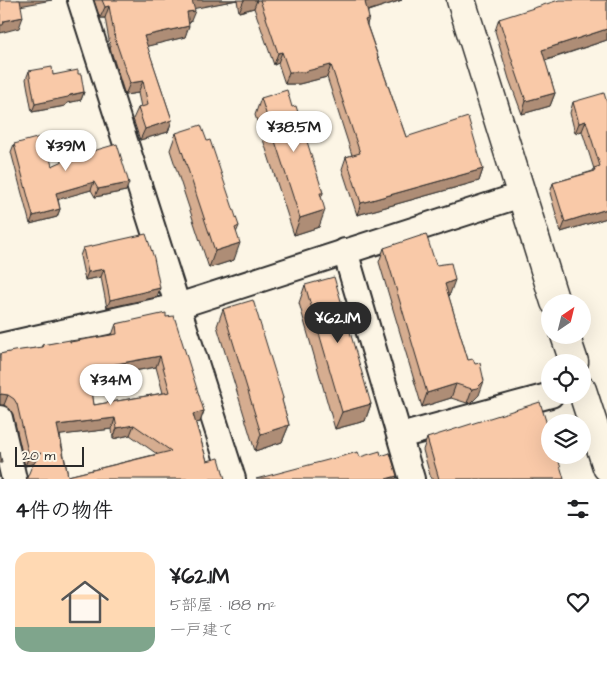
<!DOCTYPE html>
<html lang="ja">
<meta charset="utf-8">
<style>
body{margin:0;font-family:"Architects Daughter","Klee One",sans-serif;background:#f6f6f6;color:#202124;height:100vh;display:flex;flex-direction:column;font-size:19px;white-space:nowrap}
*{box-sizing:border-box;margin:0}
p{font-size:16px;color:#757577}
.icon{flex:none;width:28px;height:28px;fill:none;stroke:currentColor;stroke-width:2;stroke-linecap:round;stroke-linejoin:round}
.map{position:relative;height:479px;overflow:hidden}
.details{display:flex;flex-direction:column;background:#fff;flex:1}
.details>*{flex:none}
.needle{width:32px;rotate:35deg}
.controls{position:absolute;left:541px;top:294px;display:grid;gap:10px}
.controls a{display:grid;place-items:center;width:50px;height:50px;border-radius:50%;background:#fff;box-shadow:0 5px 20px #0002;font-size:25px}
.scale{position:absolute;left:15px;bottom:12px;width:69px;box-sizing:border-box;padding-left:5px;border:2px solid #2b2b2b;border-top:0;font-size:14px;line-height:18px;white-space:nowrap;color:#2b2b2b;-webkit-text-stroke:4px #fcf5e5;paint-order:stroke}
.price{position:absolute;translate:-50% -42px;padding:0 11px;border-radius:18px;background:#fff;color:#222;font-size:16px;line-height:32px;filter:drop-shadow(0 1px 2px #0008)}
.price::after{content:'';position:absolute;left:50%;top:30px;width:15px;height:11px;margin-left:-8px;background:inherit;clip-path:polygon(0 0,100% 0,50% 100%)}
.price.selected{background:#2b2b2b;color:#fff}
ul{padding:0;list-style:none}
li{display:flex;align-items:center;gap:15px;height:125px;padding:0 15px}
li span{display:grid;place-items:center;flex:none;width:140px;height:100px;border-radius:15px;color:#555}
li>.icon{margin-inline-start:auto}
span .icon{width:60px;height:60px;fill:#fffc;stroke-width:1}
li b{font-size:21px}
h2{display:flex;justify-content:space-between;align-items:center;height:60px;padding:0 15px;font-size:21px}
.map>svg:first-child{display:block}
.lines{fill:none;stroke-linecap:round;stroke-linejoin:round}
.minor-casing{stroke:#2b2b2b;stroke-width:28}
.tertiary-casing{stroke:#2b2b2b;stroke-width:31}
.minor{stroke:#fcf5e5;stroke-width:24}
.tertiary{stroke:#fcf5e5;stroke-width:28}
.wall{fill:#d6ad90;stroke:#2b2b2b;fill-rule:evenodd}
.shaded-wall{fill:#ae8d76;stroke:#2b2b2b}
.building{fill:#f9c9a8;stroke:#2b2b2b;fill-rule:evenodd}
</style>
<div class="map">
<svg width="607" height="479" viewBox="0 0 607 479">
<rect width="100%" height="100%" fill="#fcf5e5"/>
<filter id="ink" filterUnits="userSpaceOnUse"><feTurbulence type="fractalNoise" baseFrequency=".02" numOctaves="2"/><feDisplacementMap in="SourceGraphic" scale="10" xChannelSelector="R" yChannelSelector="G"/><feConvolveMatrix kernelMatrix="1 2 1 2 8 2 1 2 1" color-interpolation-filters="sRGB"/></filter>
<g filter="url(#ink)">
<g class="lines">
<g class="minor-casing">
<g id="minor">
<polyline points="80,0 233,479"/>
<polyline points="345,251 412,479"/>
<polyline points="0,346 178,306 521,195"/>
<polyline points="0,418 14,479"/>
<polyline points="400,436 551,395"/>
</g>
</g>
<g class="tertiary-casing">
<g id="tertiary">
<polyline points="461,0 555,302"/>
<polyline points="565,335 574,362"/>
<polyline points="582,390 607,467"/>
</g>
</g>
<use href="#minor" class="minor"/>
<use href="#tertiary" class="tertiary"/>
</g>
<g class="wall">
<polygon points="94,0 402,0 368,11 367,25 406,137 483,169 479,181 357,215 342,169 346,157 352,155 327,77 299,84 285,84 278,63 274,65 254,8 239,12 237,0 194,8 190,23 189,23 185,37 147,46 172,120 168,132 140,140 133,119 138,108 141,107 138,93 125,95 111,51 105,18 100,18"/>
<polygon points="607,0 607,40 545,61 555,93 550,106 522,114 509,79 495,31 499,19"/>
<polygon points="29,71 53,75 78,74 84,92 81,100 67,103 65,106 32,112 26,79"/>
<polygon points="261,98 292,107 323,193 321,198 319,227 294,235 255,115"/>
<polygon points="573,102 607,103 607,218 561,232 550,193 553,183 593,171 594,169 582,131 575,133 570,113"/>
<polygon points="176,133 239,226 236,233 234,260 209,268 170,150"/>
<polygon points="14,144 52,166 93,151 126,191 95,197 91,190 58,199 60,209 57,217 30,224 11,152"/>
<polygon points="83,248 157,297 107,308 101,277 85,280 80,256"/>
<polygon points="384,248 436,265 450,294 448,294 468,360 479,395 472,402 467,403 451,398 422,407 379,262"/>
<polygon points="305,285 371,404 365,421 335,429 299,303"/>
<polygon points="223,309 283,398 282,401 289,425 282,442 255,451 217,326"/>
<path d="M166,317L204,411L200,422L196,423L207,461L225,479L27,478L34,464L25,466L13,414L10,409L4,405H0V354L42,347V345L112,335L116,324ZM156,367L163,393L94,405L90,379ZM112,429L113,439L130,435L157,454L68,476L60,435Z"/>
<polygon points="427,438 564,479 431,479 423,450"/>
</g>
<g class="shaded-wall">
<polygon points="17,0 52,0 14,7"/>
<polygon points="190,0 237,0 187,10"/>
<polygon points="244,0 257,0 254,8 239,12"/>
<polygon points="371,0 402,0 361,13 365,2"/>
<polygon points="109,6 105,18 100,18 105,7"/>
<polygon points="195,11 190,23 183,23 187,12"/>
<polygon points="23,17 19,28 0,33 0,34 0,25 4,21"/>
<polygon points="369,18 365,30 365,20"/>
<polygon points="189,26 185,37 140,48 144,36"/>
<polygon points="607,29 607,40 537,63 542,50"/>
<polygon points="282,52 278,63 274,65 278,53"/>
<polygon points="331,65 327,77 299,84 285,84 289,72"/>
<polygon points="143,81 138,93 125,95 130,83"/>
<polygon points="84,92 81,100 67,103 65,106 32,112 35,104"/>
<polygon points="555,93 550,106 522,114 526,101"/>
<polygon points="172,120 168,132 140,140 145,129"/>
<polygon points="586,121 582,131 575,133 579,123"/>
<polygon points="483,169 479,181 357,215 361,203"/>
<polygon points="94,182 91,190 53,201 56,193"/>
<polygon points="129,183 126,191 95,197 98,189"/>
<polygon points="60,209 57,217 30,224 33,216"/>
<polygon points="607,209 607,218 561,232 565,222"/>
<polygon points="325,210 319,227 294,235 300,218"/>
<polygon points="240,243 234,260 209,268 215,251"/>
<polygon points="104,269 101,277 85,280 88,272"/>
<polygon points="455,280 450,294 440,298 445,284"/>
<polygon points="160,288 157,297 107,308 110,300"/>
<polygon points="160,356 156,367 85,380 89,369"/>
<polygon points="484,381 479,395 472,402 467,403 472,389"/>
<polygon points="456,384 451,398 422,407 427,393"/>
<polygon points="1,394 8,395 4,405 0,405 0,395"/>
<polygon points="371,404 365,421 335,429 342,412"/>
<polygon points="204,411 200,422 190,425 193,414"/>
<polygon points="115,418 112,429 54,436 57,425"/>
<polygon points="134,425 130,435 113,439 117,428"/>
<polygon points="289,425 282,442 255,451 261,434"/>
<polygon points="41,453 37,463 25,466 29,456"/>
<polygon points="397,476 396,479 386,479"/>
</g>
<g class="building">
<polygon points="0,0 20,0 23,17 4,21 3,25 0,25"/>
<polygon points="102,0 192,0 195,11 187,12 189,26 144,36 172,120 145,129 138,108 148,105 143,81 130,83 115,39 109,6 105,7"/>
<polygon points="260,0 371,0 365,2 369,18 365,20 406,137 468,117 483,169 361,203 346,157 360,153 331,65 303,72 289,72 282,52 278,53"/>
<polygon points="559,0 607,0 607,29 542,50 555,93 526,101 514,66 499,19"/>
<polygon points="52,67 53,75 78,70 78,74 81,74 84,92 70,95 68,97 35,104 29,71"/>
<polygon points="287,90 292,107 296,106 323,193 320,193 325,210 300,218 261,98"/>
<polygon points="604,93 607,103 607,209 565,222 553,183 595,171 594,168 600,166 586,121 579,123 573,102"/>
<polygon points="201,125 207,141 210,140 239,226 235,228 240,243 215,251 176,133"/>
<polygon points="44,136 52,166 92,148 93,151 117,144 129,183 98,189 94,182 56,193 60,209 33,216 14,144"/>
<polygon points="146,234 154,258 160,288 110,300 104,269 88,272 83,248"/>
<polygon points="426,234 436,265 451,263 455,280 445,284 468,360 473,359 475,364 480,363 484,381 477,388 472,389 456,384 427,393 384,248"/>
<polygon points="334,277 371,404 342,412 305,285"/>
<polygon points="253,300 283,398 282,400 289,425 261,434 223,309"/>
<path d="M166,313V317L174,316L204,411L193,414L207,461L219,458L225,479H26L27,478L31,468L41,453L29,456L17,404L14,399L8,395L1,394L0,395V354L14,351L43,347L42,345L70,340V342L117,334L116,324ZM160,356L170,392L94,405L89,369ZM115,418L117,428L134,425L171,451L68,476L57,425Z"/>
<polygon points="540,402 550,434 550,455 557,455 564,479 439,479 427,438"/>
<polygon points="380,451 381,456 390,453 397,476 386,479 256,479 358,452 360,457"/>
<polygon points="0,452 2,463 0,463"/>
</g>
</g>
</svg>
<div class="controls">
<a><svg class="needle" viewBox="-14 -14 28 28"><path d="M0-13l5 13h-10z" fill="#e53935"/><path d="M0 13l5-13h-10z" fill="#757577"/></svg></a>
<a><svg class="icon" aria-label="locate" viewBox="0 0 24 24"><circle cx="12" cy="12" r="6"/><path d="M12 2v4M12 18v4M2 12h4M18 12h4"/></svg></a>
<a><svg class="icon" aria-label="layers" viewBox="0 0 24 24"><path d="M12 4l9 5-9 5-9-5zM3 14l9 5 9-5"/></svg></a>
</div>
<div class="scale">20 m</div>
<b class="price" style="left:294px;top:153px">¥38.5M</b>
<b class="price" style="left:66px;top:172px">¥39M</b>
<b class="price selected" style="left:338px;top:344px">¥62.1M</b>
<b class="price" style="left:111px;top:406px">¥34M</b>
</div>
<section class="details">
<h2>4件の物件<svg class="icon" aria-label="filters" viewBox="0 0 24 24"><path d="M4 7h16M4 17h16"/><circle cx="9" cy="7" r="2"/><circle cx="15" cy="17" r="2"/></svg></h2>
<ul>
<li><span style="background:linear-gradient(#ffd9b3 75%,#7fa58c 0)"><svg class="icon" aria-label="home" viewBox="0 0 24 24"><path d="M3 11l9-7 9 7M6 9v11h12V9"/></svg></span><div><b>¥62.1M</b><p>5部屋 · 188 m²</p><p>一戸建て</p></div><svg class="icon" aria-label="heart" viewBox="0 0 24 24"><path d="M12 20l-8-8c-3-5 5-10 8-4 3-6 11-1 8 4z"/></svg></li>
</ul>
</section>
